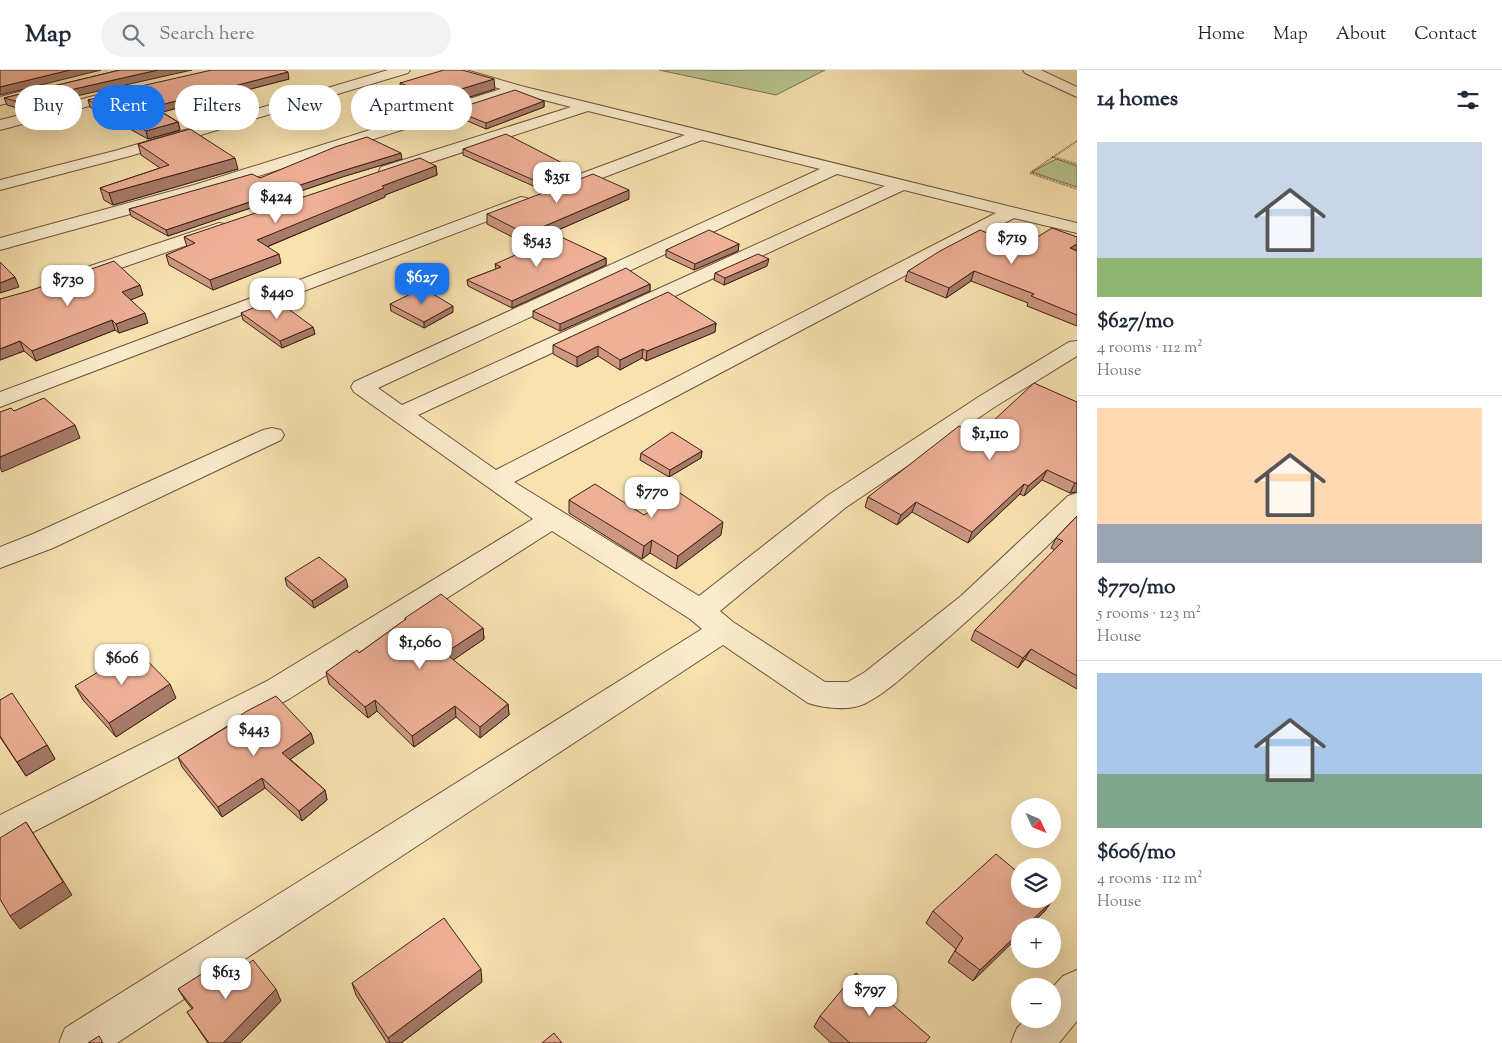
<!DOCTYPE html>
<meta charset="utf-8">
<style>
body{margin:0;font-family:"Sorts Mill Goudy",serif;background:#f2f2f3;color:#1f2937;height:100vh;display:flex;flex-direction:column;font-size:19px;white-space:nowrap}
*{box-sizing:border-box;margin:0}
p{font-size:16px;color:#747a83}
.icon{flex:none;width:28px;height:28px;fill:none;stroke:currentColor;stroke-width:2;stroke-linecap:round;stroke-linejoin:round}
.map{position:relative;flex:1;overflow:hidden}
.details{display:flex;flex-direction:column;background:#fff;width:425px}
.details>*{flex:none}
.banner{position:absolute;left:15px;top:15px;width:475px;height:45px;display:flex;gap:10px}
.needle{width:32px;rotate:134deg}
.tools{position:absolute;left:1011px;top:728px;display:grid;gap:10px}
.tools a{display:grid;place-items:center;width:50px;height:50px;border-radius:50%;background:#fff;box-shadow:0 5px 20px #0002;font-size:25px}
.price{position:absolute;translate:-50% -42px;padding:0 11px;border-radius:10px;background:#fff;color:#222;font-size:16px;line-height:32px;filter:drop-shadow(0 1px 2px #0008)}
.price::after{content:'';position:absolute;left:50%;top:30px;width:15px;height:11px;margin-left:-8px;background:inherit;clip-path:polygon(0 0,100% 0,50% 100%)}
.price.on{background:#1a73e8;color:#fff}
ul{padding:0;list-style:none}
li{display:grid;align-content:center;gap:10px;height:265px;padding:0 20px}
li+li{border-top:1px solid #e0e1e3}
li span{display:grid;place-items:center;height:155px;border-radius:0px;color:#555}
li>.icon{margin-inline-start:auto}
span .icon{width:90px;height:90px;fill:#fffc;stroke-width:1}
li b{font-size:21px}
h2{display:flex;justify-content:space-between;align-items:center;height:60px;padding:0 20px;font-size:21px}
.chip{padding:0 18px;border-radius:22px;background:#fff;box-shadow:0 5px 20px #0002;font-size:18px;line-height:45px}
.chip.on{background:#1a73e8;color:#fff}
header{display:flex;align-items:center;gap:30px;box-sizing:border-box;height:70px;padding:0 25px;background:#fff;border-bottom:1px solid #e0e1e3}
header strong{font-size:24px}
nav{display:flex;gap:28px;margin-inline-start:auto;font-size:18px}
.search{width:350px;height:45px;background:#f2f2f3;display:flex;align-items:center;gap:12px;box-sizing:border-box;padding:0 18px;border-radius:28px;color:#747a83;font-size:19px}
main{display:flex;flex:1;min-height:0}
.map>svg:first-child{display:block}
.green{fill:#b8c48f;stroke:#7c7252}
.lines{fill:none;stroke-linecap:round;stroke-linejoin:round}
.minor-casing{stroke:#6e513b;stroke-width:2}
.path{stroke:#412114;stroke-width:2;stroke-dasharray:0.5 1;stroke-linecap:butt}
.minor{fill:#faeccc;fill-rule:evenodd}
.wall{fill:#cd9782;stroke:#412114}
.shaded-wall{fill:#a77b6a;stroke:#412114}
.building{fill:#eeb097;stroke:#412114}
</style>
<header>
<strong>Map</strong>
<div class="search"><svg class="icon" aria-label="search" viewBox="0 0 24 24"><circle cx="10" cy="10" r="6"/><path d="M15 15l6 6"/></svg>Search here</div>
<nav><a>Home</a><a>Map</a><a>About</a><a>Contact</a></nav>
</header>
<main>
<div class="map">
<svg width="1077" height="973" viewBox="0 0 1077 973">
<rect width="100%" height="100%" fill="#f7e2b0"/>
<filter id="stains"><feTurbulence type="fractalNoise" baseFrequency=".004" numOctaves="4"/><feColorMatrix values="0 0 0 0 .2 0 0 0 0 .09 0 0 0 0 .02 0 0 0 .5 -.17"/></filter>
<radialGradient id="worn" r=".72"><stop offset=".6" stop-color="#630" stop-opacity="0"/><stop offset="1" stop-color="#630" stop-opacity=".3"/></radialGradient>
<g class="green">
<polygon points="659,0 825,0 776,25"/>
<polygon points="1056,89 1077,96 1077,117 1032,102"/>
</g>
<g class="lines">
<g class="minor-casing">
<g id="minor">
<polygon points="388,0 410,0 408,3 130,86 0,120 0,110 118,80"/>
<path d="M444,0H466L521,16L1077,153V163L1014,148L514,412L699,526L827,426L980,326L1069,272L1077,271V286L996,336L845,438L720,541L733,552L825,612H848L865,602L961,526L1068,426L1077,423V447C1028,495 980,541 928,585C908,602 888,622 864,634C848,641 824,638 808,633L723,575L117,973H59L65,958L702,559L690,549L552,461L289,629L12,773L0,778V745L267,611L533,449L354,322L351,317L354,312L820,99L702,70L565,122L559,123L553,122L550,118L553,114L685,65L588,41L393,105H381L379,101L381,97L571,37L517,23L206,123L0,180V168L194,115L501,19L446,3ZM837,104L885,116L402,335L378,318ZM904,120L996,143L496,400L418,345Z"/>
<polygon points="1023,0 1041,0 1077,17 1077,27 1025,3"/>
<polygon points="42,16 47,17 49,20 47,23 0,35 0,27"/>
<polygon points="125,18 130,19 132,22 130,25 0,60 0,50"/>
<polygon points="521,127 527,128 530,132 527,136 0,337 0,322"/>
<polygon points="219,153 225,154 228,158 225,162 89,209 82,211 75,209 72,205 75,201"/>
<polygon points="272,358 281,360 284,365 281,370 53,478 0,498 0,477 33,464 263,360"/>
<polygon points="1077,900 1077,951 1059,973 1011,973 1017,958 1026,949 1052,949 1052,918 1063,906"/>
</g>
</g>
<g class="path">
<polyline points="1077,71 1053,87 1077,94"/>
<polyline points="1053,87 1030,103 1077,119"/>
</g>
<use href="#minor" class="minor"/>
</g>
<g class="wall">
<polygon points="120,0 54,31 46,27 17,38 7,35 4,28"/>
<polygon points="289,9 162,42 178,52 180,60 148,69 90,37 88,30"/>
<polygon points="400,13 495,19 435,38 401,23"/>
<polygon points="544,31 544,37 486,59 454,45 453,40"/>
<polygon points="138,74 238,99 113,135 104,130 100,118 160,98 141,85"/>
<polygon points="463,79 574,105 538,118 463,85"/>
<polygon points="402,89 342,107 168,166 131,146 129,139 260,108"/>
<polygon points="436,96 437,105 385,125 385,127 267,177 281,193 213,220 169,195 166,185 187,177 184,167"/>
<polygon points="629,129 526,174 487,154 487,144"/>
<polygon points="1077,167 1077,256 1027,236 1028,233 971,211 946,228 905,211 908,201 1021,177"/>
<polygon points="739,174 738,181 694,200 666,187 666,180"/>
<polygon points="606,188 606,195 512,238 468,216 467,210 496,199 495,194"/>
<polygon points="767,196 724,215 714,210 715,203"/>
<polygon points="650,214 650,221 560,261 533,248 533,241"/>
<polygon points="143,225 130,230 148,253 119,263 115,260 36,291 24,281 0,290 0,229"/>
<polygon points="390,234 453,242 424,258 391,241"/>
<polygon points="241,243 313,257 315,264 282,278 243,250"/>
<polygon points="716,253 715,262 646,291 642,288 620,300 598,286 577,297 553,284 553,275"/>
<polygon points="1077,332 1077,422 1070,423 1042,410 1024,426 1020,424 968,473 912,442 897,455 865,437 868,427 978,365"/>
<polygon points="702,381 701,388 669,407 640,390 641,383"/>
<polygon points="569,430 644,445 721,465 676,499 650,483 642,489 569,443"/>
<polygon points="1077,446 1077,619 1025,589 1018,598 971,570 975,560 1055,480 1051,478 1056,468"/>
<polygon points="285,508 348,517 314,538 287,516"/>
<polygon points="405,548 483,558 484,569 453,590 508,634 509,645 480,668 456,647 414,677 377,641 368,648 329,614 326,602 359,583 405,550"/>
<polygon points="75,616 176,628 116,667 83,630"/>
<polygon points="0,630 47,675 55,689 26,706 0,667"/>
<polygon points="241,645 311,663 314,673 290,689 325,720 327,730 302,751 265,718 222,747 182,697 178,687 242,647"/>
<polygon points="1052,831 1044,842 1029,856 1020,856 973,911 948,892 956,879 926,853 933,841"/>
<polygon points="226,911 281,931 240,973 208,973 187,942 192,939 185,930 178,919"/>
<polygon points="482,912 401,973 387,973 356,925 352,913"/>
<polygon points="820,946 926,973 831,973 814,957"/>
</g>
<g class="shaded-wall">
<polygon points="70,0 101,0 0,25 0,17"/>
<polygon points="158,0 192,0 54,31 52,24"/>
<polygon points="288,2 289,9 155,44 153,37"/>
<polygon points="494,9 495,19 435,38 435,27"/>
<polygon points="43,19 46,27 17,38 15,31"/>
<polygon points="544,31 544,37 486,59 486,53"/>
<polygon points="178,52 180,60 148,69 146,61"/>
<polygon points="401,83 402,89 342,107 168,166 166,160 342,101"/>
<polygon points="235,88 238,99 113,135 109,123"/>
<polygon points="436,96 437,105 385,125 385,127 259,180 257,170 382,116"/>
<polygon points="574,99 574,105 538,118 538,112"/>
<polygon points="629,120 629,129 526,174 526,164"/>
<polygon points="739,174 738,181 694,200 695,194"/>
<polygon points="1077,174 1077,181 1070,178"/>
<polygon points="279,184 281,193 213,220 210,210"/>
<polygon points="606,188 606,195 512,238 512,231"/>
<polygon points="769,189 767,196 724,215 725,208"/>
<polygon points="974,201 971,211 946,228 949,218"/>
<polygon points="15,207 19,217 0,223 0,213"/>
<polygon points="650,214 650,221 560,261 560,254"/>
<polygon points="140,215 143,225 125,232 122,222"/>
<polygon points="453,236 453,242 424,258 424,252"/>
<polygon points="145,243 148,253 119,263 116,254"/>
<polygon points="112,250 115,260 36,291 32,281"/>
<polygon points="716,253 715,262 646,291 647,281"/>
<polygon points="313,257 315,264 282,278 280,271"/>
<polygon points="20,271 24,281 0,290 0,279"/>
<polygon points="598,276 598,286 577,297 577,287"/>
<polygon points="643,279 642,288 620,300 620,290"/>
<polygon points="75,355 80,368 2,402 0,397 0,387"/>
<polygon points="702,381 701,388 669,407 670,400"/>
<polygon points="1047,400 1042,410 1024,426 1028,416"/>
<polygon points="1075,413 1077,413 1077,422 1070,423"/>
<polygon points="1024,414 1020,424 968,473 972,462"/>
<polygon points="916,432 912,442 897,455 901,445"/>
<polygon points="723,452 721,465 676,499 678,486"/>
<polygon points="652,470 650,483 642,489 644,476"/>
<polygon points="346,509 348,517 314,538 312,531"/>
<polygon points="483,558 484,569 446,595 445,583"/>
<polygon points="1031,579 1025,589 1018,598 1023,588"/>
<polygon points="170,614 176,628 116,667 109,653"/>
<polygon points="375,630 377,641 368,648 365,637"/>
<polygon points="508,634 509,645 480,668 480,657"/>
<polygon points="455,636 456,647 414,677 412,666"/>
<polygon points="311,663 314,673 285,693 282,683"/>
<polygon points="47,675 55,689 26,706 17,692"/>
<polygon points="262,708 265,718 222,747 218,737"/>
<polygon points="325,720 327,730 302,751 299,741"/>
<polygon points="26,752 72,825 20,859 10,846"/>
<polygon points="1052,831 1044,842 1029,856 1026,856"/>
<polygon points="1020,862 1020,865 973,911 980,900"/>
<polygon points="481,899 482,912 401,973 390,973 388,968"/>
<polygon points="276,919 281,931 240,973 223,973"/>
</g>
<g class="building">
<polygon points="0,0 70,0 0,17"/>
<polygon points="120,0 158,0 52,24 43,19 15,31 4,28"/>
<polygon points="212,0 284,0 288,2 153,37 178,52 146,61 88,30 141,16"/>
<polygon points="444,0 462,0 494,9 435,27 400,13"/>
<polygon points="515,20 544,31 486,53 453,40"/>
<polygon points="190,59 235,88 109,123 100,118 169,95 138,74"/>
<polygon points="506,64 574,99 538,112 463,79"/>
<polygon points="367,67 401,83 342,101 166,160 129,139 252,104 260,108 335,77"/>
<polygon points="420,88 436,96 382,116 384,118 257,170 279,184 210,210 166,185 195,173 184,167"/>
<polygon points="593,104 629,120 526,164 487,144"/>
<polygon points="1052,158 1077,167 1077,174 1070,178 1077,181 1077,245 1031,226 1034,224 974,201 949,218 908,201 940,181 980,160 1021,177"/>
<polygon points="709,160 739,174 695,194 666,180"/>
<polygon points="559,166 606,188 512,231 467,210 501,197 495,194"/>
<polygon points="758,184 769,189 725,208 715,203"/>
<polygon points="114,191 140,215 122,222 145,243 116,254 112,250 32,281 20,271 0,279 0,229 29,221"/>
<polygon points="0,192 15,207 0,213"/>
<polygon points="626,198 650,214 560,254 533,241"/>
<polygon points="423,218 453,236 424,252 390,234"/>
<polygon points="668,222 716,253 647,281 643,279 620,290 598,276 577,287 553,275"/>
<polygon points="275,229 313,257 280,271 241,243"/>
<polygon points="1034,313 1077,332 1077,413 1075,413 1047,400 1028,416 1024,414 972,462 916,432 901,445 868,427 959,356 978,365"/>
<polygon points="44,328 75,355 0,387 0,342 11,338 14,341"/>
<polygon points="672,362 702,381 670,400 641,383"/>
<polygon points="595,414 644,445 680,423 723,452 678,486 652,470 644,476 569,430"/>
<polygon points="1077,446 1077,606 1031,579 1023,588 975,560 1063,471 1056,468"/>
<polygon points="319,487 346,509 312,531 285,508"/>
<polygon points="441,524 483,558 445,583 508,634 480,657 455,636 412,666 375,630 365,637 326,602 357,580 359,583 406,549 405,548"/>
<polygon points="136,579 170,614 109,653 75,616"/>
<polygon points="12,623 47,675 17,692 0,666 0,630"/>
<polygon points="276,626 311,663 282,683 325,720 299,741 262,708 218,737 178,687 243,647 241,645 247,641"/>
<polygon points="26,752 63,812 10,846 0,829 0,768"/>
<polygon points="996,784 1020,804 1020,829 1050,829 1052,831 1026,856 1020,856 1020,862 980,900 955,881 963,868 933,841"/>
<polygon points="444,848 481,899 388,968 352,913"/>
<polygon points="253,890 276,919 223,973 209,973 187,942 193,938 178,919 214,896 226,911"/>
<polygon points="856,903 930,967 925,973 850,973 820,946"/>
<polygon points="554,963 562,973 542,973"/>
<polygon points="99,966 103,973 88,973"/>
</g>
<rect width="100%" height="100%" filter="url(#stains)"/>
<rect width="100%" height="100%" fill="url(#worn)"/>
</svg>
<div class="tools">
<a><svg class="needle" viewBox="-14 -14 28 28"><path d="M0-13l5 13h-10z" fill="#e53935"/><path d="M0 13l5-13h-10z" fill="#747a83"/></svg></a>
<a><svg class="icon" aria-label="layers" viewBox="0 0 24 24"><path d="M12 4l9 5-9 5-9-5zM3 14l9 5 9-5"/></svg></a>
<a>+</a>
<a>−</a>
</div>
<b class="price" style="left:557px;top:134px">$351</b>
<b class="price" style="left:276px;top:154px">$424</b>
<b class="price" style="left:1012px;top:195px">$719</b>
<b class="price" style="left:537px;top:198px">$543</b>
<b class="price on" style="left:422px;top:235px">$627</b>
<b class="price" style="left:68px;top:237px">$730</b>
<b class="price" style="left:277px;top:250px">$440</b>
<b class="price" style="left:990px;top:391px">$1,110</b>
<b class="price" style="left:652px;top:449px">$770</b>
<b class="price" style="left:420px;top:600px">$1,060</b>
<b class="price" style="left:122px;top:616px">$606</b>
<b class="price" style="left:254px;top:687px">$443</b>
<b class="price" style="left:226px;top:930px">$613</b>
<b class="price" style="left:870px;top:947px">$797</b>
<div class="banner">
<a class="chip">Buy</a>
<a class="chip on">Rent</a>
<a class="chip">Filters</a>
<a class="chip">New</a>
<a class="chip">Apartment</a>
</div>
</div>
<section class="details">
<h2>14 homes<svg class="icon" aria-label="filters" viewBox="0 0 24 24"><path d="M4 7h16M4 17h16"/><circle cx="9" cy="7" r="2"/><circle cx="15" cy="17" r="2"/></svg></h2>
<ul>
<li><span style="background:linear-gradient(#c9d6e8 75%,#8fb573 0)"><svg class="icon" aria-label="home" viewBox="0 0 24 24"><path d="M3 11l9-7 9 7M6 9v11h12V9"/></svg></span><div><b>$627/mo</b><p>4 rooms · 112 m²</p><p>House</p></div></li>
<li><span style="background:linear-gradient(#ffd9b3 75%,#9aa5b1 0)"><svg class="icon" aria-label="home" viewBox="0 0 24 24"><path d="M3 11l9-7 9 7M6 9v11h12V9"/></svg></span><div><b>$770/mo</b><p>5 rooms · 123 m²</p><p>House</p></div></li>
<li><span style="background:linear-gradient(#a9c7e8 65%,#7fa58c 0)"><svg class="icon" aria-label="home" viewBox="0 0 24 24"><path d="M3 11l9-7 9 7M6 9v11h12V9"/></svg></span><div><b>$606/mo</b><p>4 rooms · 112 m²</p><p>House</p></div></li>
</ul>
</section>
</main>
